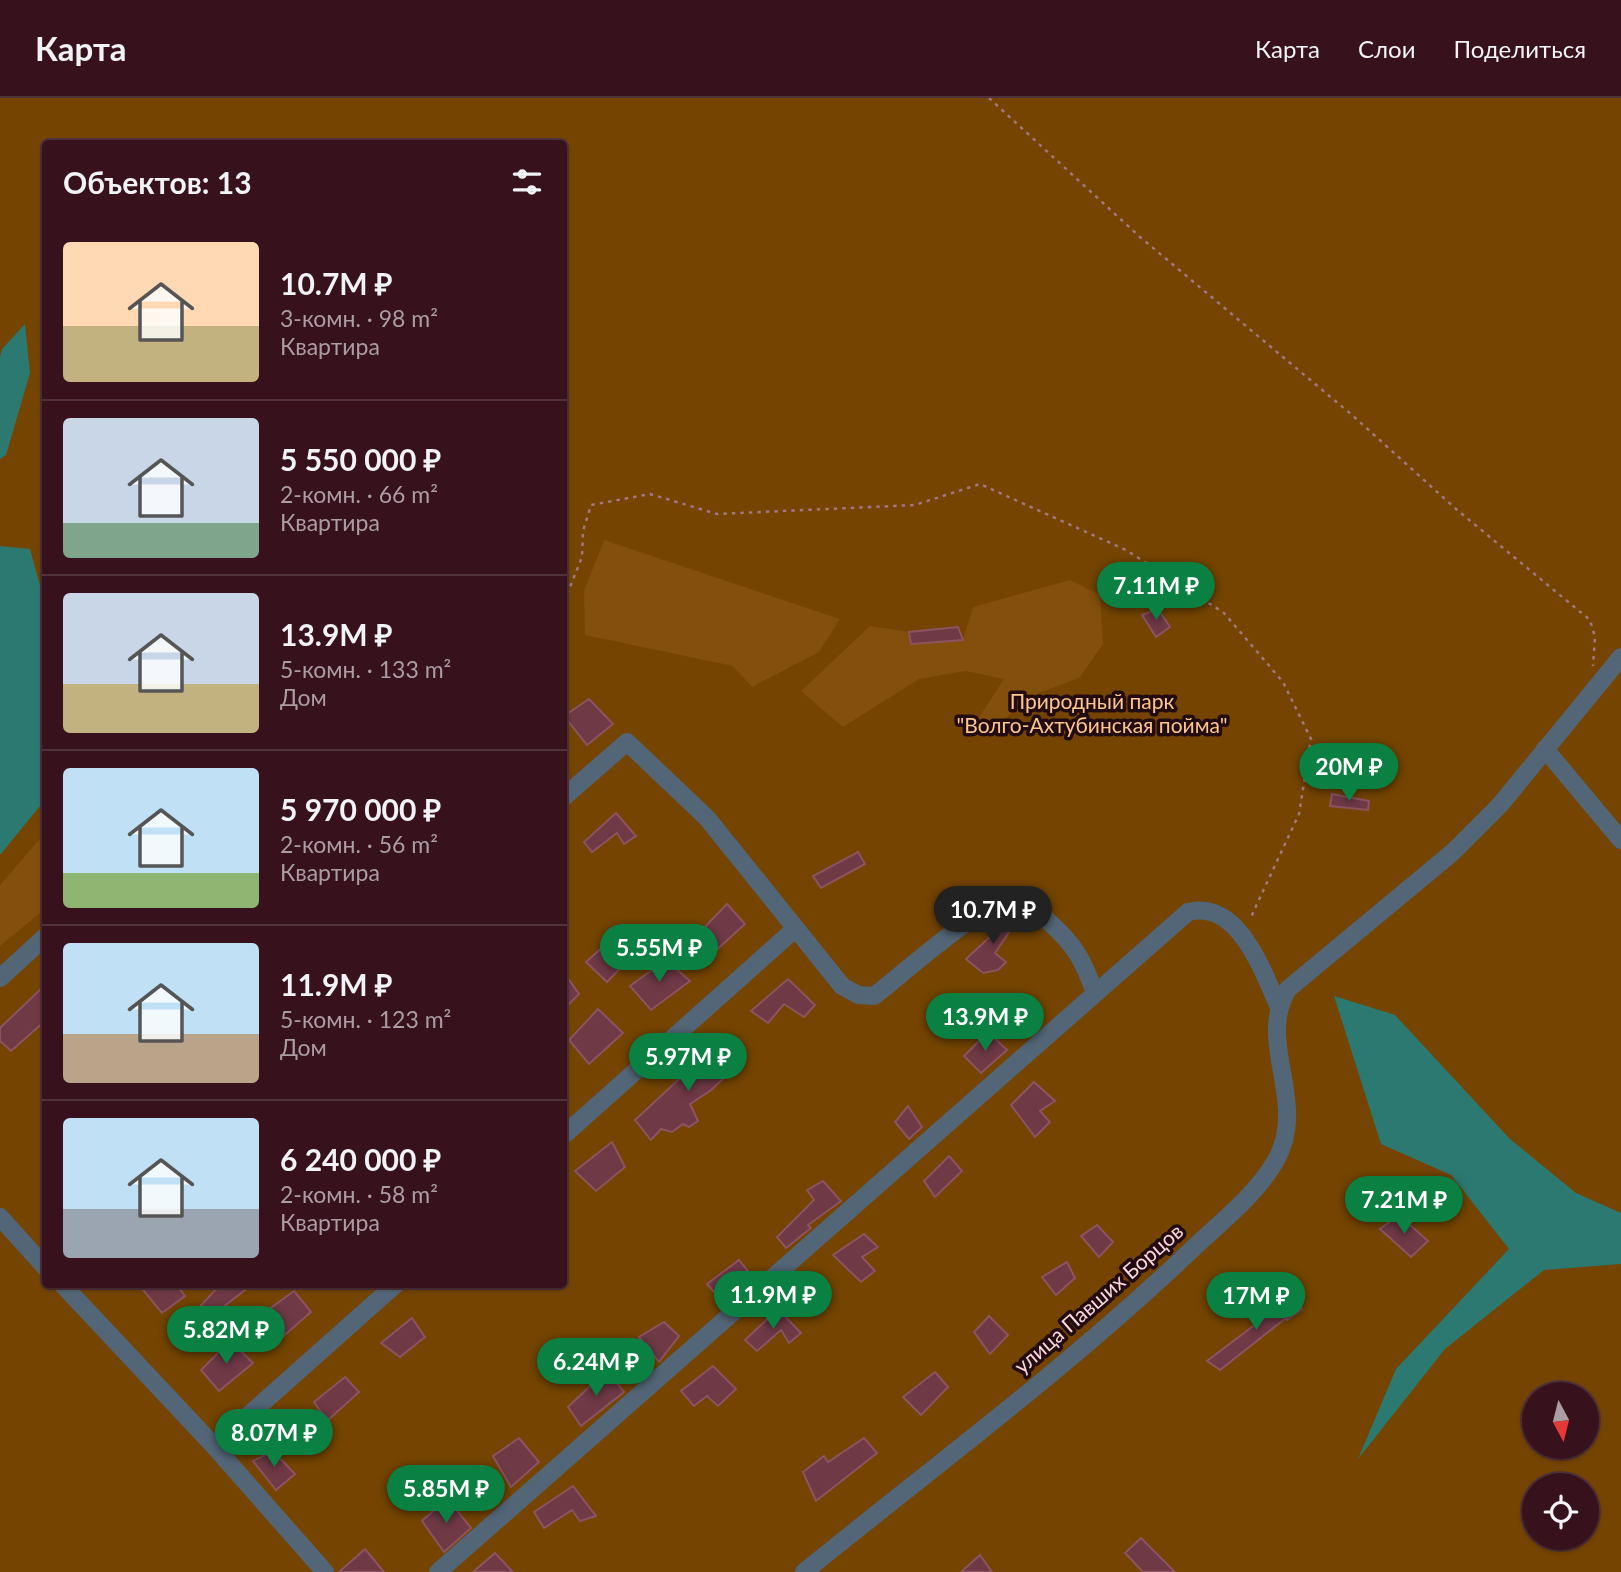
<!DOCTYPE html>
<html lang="ru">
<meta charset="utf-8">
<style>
body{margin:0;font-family:Lato,sans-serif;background:#421f29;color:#f1f3f6;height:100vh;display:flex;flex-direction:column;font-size:26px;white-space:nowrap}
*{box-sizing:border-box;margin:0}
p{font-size:23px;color:#aa9da3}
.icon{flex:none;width:38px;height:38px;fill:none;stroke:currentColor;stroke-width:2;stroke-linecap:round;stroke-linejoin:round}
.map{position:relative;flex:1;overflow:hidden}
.drawer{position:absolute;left:42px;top:42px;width:525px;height:1148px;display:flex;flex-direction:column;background:#37111c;border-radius:7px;box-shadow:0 2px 5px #0004,0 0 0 2px #51313b}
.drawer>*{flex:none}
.needle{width:46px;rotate:173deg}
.buttons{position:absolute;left:1522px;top:1284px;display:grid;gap:14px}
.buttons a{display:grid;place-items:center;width:77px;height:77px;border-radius:50%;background:#37111c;box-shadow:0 2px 5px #0004,0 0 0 2px #51313b;font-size:35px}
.price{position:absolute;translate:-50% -60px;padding:0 16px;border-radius:24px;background:#0b8043;color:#fff;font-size:23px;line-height:46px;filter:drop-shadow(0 2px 4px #0008)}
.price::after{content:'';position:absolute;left:50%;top:42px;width:21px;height:16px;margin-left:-10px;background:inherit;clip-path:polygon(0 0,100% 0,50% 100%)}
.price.on{background:#222;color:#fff}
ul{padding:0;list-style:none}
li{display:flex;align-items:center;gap:21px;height:175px;padding:0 21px}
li+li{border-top:2px solid #51313b}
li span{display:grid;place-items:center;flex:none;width:196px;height:140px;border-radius:7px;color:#555}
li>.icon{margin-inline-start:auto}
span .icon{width:84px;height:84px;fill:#fffc;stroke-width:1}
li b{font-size:30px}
h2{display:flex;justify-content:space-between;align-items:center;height:84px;padding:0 21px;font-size:30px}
header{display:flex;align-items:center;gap:42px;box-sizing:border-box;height:98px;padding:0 35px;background:#37111c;border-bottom:2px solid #51313b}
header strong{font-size:33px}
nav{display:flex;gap:38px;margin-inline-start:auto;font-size:24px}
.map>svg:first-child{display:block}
.green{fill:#744400;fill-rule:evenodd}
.forest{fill:#824f0c}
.water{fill:#2c7971}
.building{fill:#6f3946;stroke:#8c5360;stroke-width:2}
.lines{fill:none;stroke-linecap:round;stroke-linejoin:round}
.path{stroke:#a17781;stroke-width:2.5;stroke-dasharray:3.5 5;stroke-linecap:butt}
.minor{stroke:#536677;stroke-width:18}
.tertiary{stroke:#536677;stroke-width:18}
.labels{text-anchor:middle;stroke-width:7;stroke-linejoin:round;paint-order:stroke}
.park-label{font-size:21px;fill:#fdc68f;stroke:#220b11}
.street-label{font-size:21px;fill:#fad8de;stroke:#220b11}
</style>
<header>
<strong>Карта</strong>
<nav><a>Карта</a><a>Слои</a><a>Поделиться</a></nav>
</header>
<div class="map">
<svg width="1621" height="1474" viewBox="0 0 1621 1474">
<rect width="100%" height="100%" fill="#491725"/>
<path class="green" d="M0,0H1621V1474H0ZM46,46H564V1186H46ZM1535,1297H1587V1349H1535ZM1535,1388H1587V1440H1535Z"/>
<g class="forest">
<polygon points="604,442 840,521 819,554 752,589 733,568 585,537 584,493"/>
<polygon points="1070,482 1100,497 1103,546 1079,580 1036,596 988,634 974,627 1004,581 966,573 919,581 843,629 801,593 870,528 963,542 973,509"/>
<polygon points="45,735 45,811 0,848 0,787"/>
</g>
<g class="water">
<polygon points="25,226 30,275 6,357 0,361 0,259 2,251"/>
<polygon points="0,448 30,451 45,505 45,702 0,757"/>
<polygon points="1334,898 1395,917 1510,1041 1576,1095 1621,1115 1621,1166 1544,1172 1445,1251 1358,1361 1396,1271 1509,1151 1451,1077 1381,1046"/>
</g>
<g class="building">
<polygon points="1158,511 1170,529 1156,539 1142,517"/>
<polygon points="958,529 963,542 911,546 909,534"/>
<polygon points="589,601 613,626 587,647 564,618"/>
<polygon points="1332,696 1369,703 1368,712 1330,708"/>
<polygon points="616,715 636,738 624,746 617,735 592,754 584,744"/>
<polygon points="858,754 865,766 821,790 813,778"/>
<polygon points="727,806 745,826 712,856 696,838"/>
<polygon points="1016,815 1020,818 995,855 1006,864 998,872 983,875 966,861 993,836 986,832 1002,817 1008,823"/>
<polygon points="616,837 633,857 607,884 586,864"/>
<polygon points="666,862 690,883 651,912 630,888"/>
<polygon points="564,875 579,896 564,911"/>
<polygon points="788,881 815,907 804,919 784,906 768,925 751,913"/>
<polygon points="46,886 46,922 11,953 0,943 0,930"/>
<polygon points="598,911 623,935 589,966 569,942"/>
<polygon points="988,934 1007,952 981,975 964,958"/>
<polygon points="721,942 740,965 710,993 690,1006 698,1023 689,1029 683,1026 672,1034 661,1031 651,1042 635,1022"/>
<polygon points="1034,984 1055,1003 1040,1013 1050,1024 1035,1039 1011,1007"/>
<polygon points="908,1008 922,1029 909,1041 895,1024"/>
<polygon points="612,1044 625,1069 596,1093 575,1073"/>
<polygon points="949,1058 962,1073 935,1099 924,1083"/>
<polygon points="823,1083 841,1103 808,1127 811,1130 786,1150 777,1139 814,1102 807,1092"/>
<polygon points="1399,1117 1428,1143 1411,1159 1380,1131"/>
<polygon points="1097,1127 1113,1144 1099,1159 1081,1138"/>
<polygon points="864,1136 878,1149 862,1159 875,1173 861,1184 833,1157"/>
<polygon points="739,1162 751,1177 722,1203 707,1186"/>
<polygon points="1067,1164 1075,1180 1056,1197 1042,1179"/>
<polygon points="138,1186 176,1186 185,1198 162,1215"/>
<polygon points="221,1186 253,1186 214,1216 219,1222 191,1248 176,1234"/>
<polygon points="294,1193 311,1214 280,1241 261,1217"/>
<polygon points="1289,1196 1302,1211 1287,1222 1286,1220 1220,1272 1207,1263 1277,1210 1275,1207"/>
<polygon points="778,1211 801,1235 789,1245 781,1232 757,1253 745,1242"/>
<polygon points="989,1218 1008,1237 990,1256 974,1234"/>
<polygon points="412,1220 425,1239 400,1259 381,1245"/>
<polygon points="664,1224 679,1238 659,1264 639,1239"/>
<polygon points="230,1243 253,1265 219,1293 201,1272"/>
<polygon points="713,1268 736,1291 718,1308 707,1298 694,1308 681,1293"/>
<polygon points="607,1272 624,1294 581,1328 568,1309"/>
<polygon points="935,1274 948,1289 921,1317 903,1299"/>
<polygon points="345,1279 359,1294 327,1323 314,1304"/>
<polygon points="519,1340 539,1364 511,1389 493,1358"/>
<polygon points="864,1340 877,1355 816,1403 803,1374 824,1358 828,1364"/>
<polygon points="273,1353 295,1376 276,1392 253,1363"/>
<polygon points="573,1388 596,1418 580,1423 572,1412 544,1430 534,1414"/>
<polygon points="447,1400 471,1430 444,1454 422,1423"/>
<polygon points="1141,1440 1175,1474 1143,1474 1125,1455"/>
<polygon points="365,1451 384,1474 339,1474"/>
<polygon points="495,1455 513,1474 473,1474"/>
<polygon points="980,1457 992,1474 961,1474"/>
</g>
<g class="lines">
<g class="path">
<polyline points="989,0 1140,139 1352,317 1456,411 1590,522 1595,539 1593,568"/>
<polyline points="564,504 582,459 583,433 591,407 650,396 717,416 915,407 980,386 1126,452 1224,515 1283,584 1311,641 1299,716 1250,821"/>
</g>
<g class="minor">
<polyline points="1545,651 1621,742"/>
<path d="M564,699L627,644L707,720L842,888L858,897L874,898C900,879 992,794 1020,800C1030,802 1041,817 1049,824C1075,847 1083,862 1095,895"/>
<polyline points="0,880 46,838"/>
<polyline points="564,1037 795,831"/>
<polyline points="0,1119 46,1170"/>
<polyline points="62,1186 214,1348 325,1474"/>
<polyline points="214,1348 396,1186"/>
<path d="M438,1474L1188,814C1238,801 1262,872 1278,907"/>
</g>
<path class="tertiary" d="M804,1474C931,1371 1064,1272 1183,1160C1213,1130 1253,1101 1275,1064C1310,1005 1255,945 1288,891L1453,754L1500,707L1621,559"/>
</g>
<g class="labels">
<g class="park-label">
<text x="1092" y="611">Природный парк<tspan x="1092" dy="24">"Волго-Ахтубинская пойма"</tspan></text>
</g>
<g class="street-label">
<text transform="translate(1099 1201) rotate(-41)" y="7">улица Павших Борцов</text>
</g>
</g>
</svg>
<div class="buttons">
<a><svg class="needle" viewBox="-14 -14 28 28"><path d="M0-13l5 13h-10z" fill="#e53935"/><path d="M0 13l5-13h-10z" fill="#aa9da3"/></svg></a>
<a><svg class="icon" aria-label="locate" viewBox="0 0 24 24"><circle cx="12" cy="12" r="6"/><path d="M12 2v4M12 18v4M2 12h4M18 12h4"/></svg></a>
</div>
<b class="price" style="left:1156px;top:524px">7.11M ₽</b>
<b class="price" style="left:1349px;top:705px">20M ₽</b>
<b class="price on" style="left:993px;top:848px">10.7M ₽</b>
<b class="price" style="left:659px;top:886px">5.55M ₽</b>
<b class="price" style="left:985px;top:955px">13.9M ₽</b>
<b class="price" style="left:688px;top:995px">5.97M ₽</b>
<b class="price" style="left:1404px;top:1138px">7.21M ₽</b>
<b class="price" style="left:773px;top:1233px">11.9M ₽</b>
<b class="price" style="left:1256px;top:1234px">17M ₽</b>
<b class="price" style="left:226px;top:1268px">5.82M ₽</b>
<b class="price" style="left:596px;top:1300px">6.24M ₽</b>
<b class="price" style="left:274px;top:1371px">8.07M ₽</b>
<b class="price" style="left:446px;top:1427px">5.85M ₽</b>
<section class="drawer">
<h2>Объектов: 13<svg class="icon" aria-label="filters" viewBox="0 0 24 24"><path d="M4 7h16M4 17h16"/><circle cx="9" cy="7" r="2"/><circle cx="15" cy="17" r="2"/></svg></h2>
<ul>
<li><span style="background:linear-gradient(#ffd9b3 60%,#c2b280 0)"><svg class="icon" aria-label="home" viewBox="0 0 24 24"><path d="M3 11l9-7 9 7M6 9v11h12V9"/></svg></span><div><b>10.7M ₽</b><p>3-комн. · 98 m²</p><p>Квартира</p></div></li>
<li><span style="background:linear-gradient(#c9d6e8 75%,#7fa58c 0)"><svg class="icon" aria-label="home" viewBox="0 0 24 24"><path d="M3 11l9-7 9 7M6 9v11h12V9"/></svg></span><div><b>5 550 000 ₽</b><p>2-комн. · 66 m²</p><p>Квартира</p></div></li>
<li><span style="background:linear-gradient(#c9d6e8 65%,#c2b280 0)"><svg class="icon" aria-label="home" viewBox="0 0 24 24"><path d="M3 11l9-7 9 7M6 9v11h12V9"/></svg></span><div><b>13.9M ₽</b><p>5-комн. · 133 m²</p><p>Дом</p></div></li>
<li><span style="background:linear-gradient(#bfe0f5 75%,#8fb573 0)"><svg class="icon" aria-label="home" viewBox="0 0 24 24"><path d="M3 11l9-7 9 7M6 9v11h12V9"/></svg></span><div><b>5 970 000 ₽</b><p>2-комн. · 56 m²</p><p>Квартира</p></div></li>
<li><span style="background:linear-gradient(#bfe0f5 65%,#b9a48a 0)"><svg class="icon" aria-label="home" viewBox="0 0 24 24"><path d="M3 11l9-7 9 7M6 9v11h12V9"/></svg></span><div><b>11.9M ₽</b><p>5-комн. · 123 m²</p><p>Дом</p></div></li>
<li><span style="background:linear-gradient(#bfe0f5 65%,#9aa5b1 0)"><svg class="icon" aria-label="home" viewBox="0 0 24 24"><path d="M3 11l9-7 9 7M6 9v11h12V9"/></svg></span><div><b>6 240 000 ₽</b><p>2-комн. · 58 m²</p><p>Квартира</p></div></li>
</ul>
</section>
</div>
